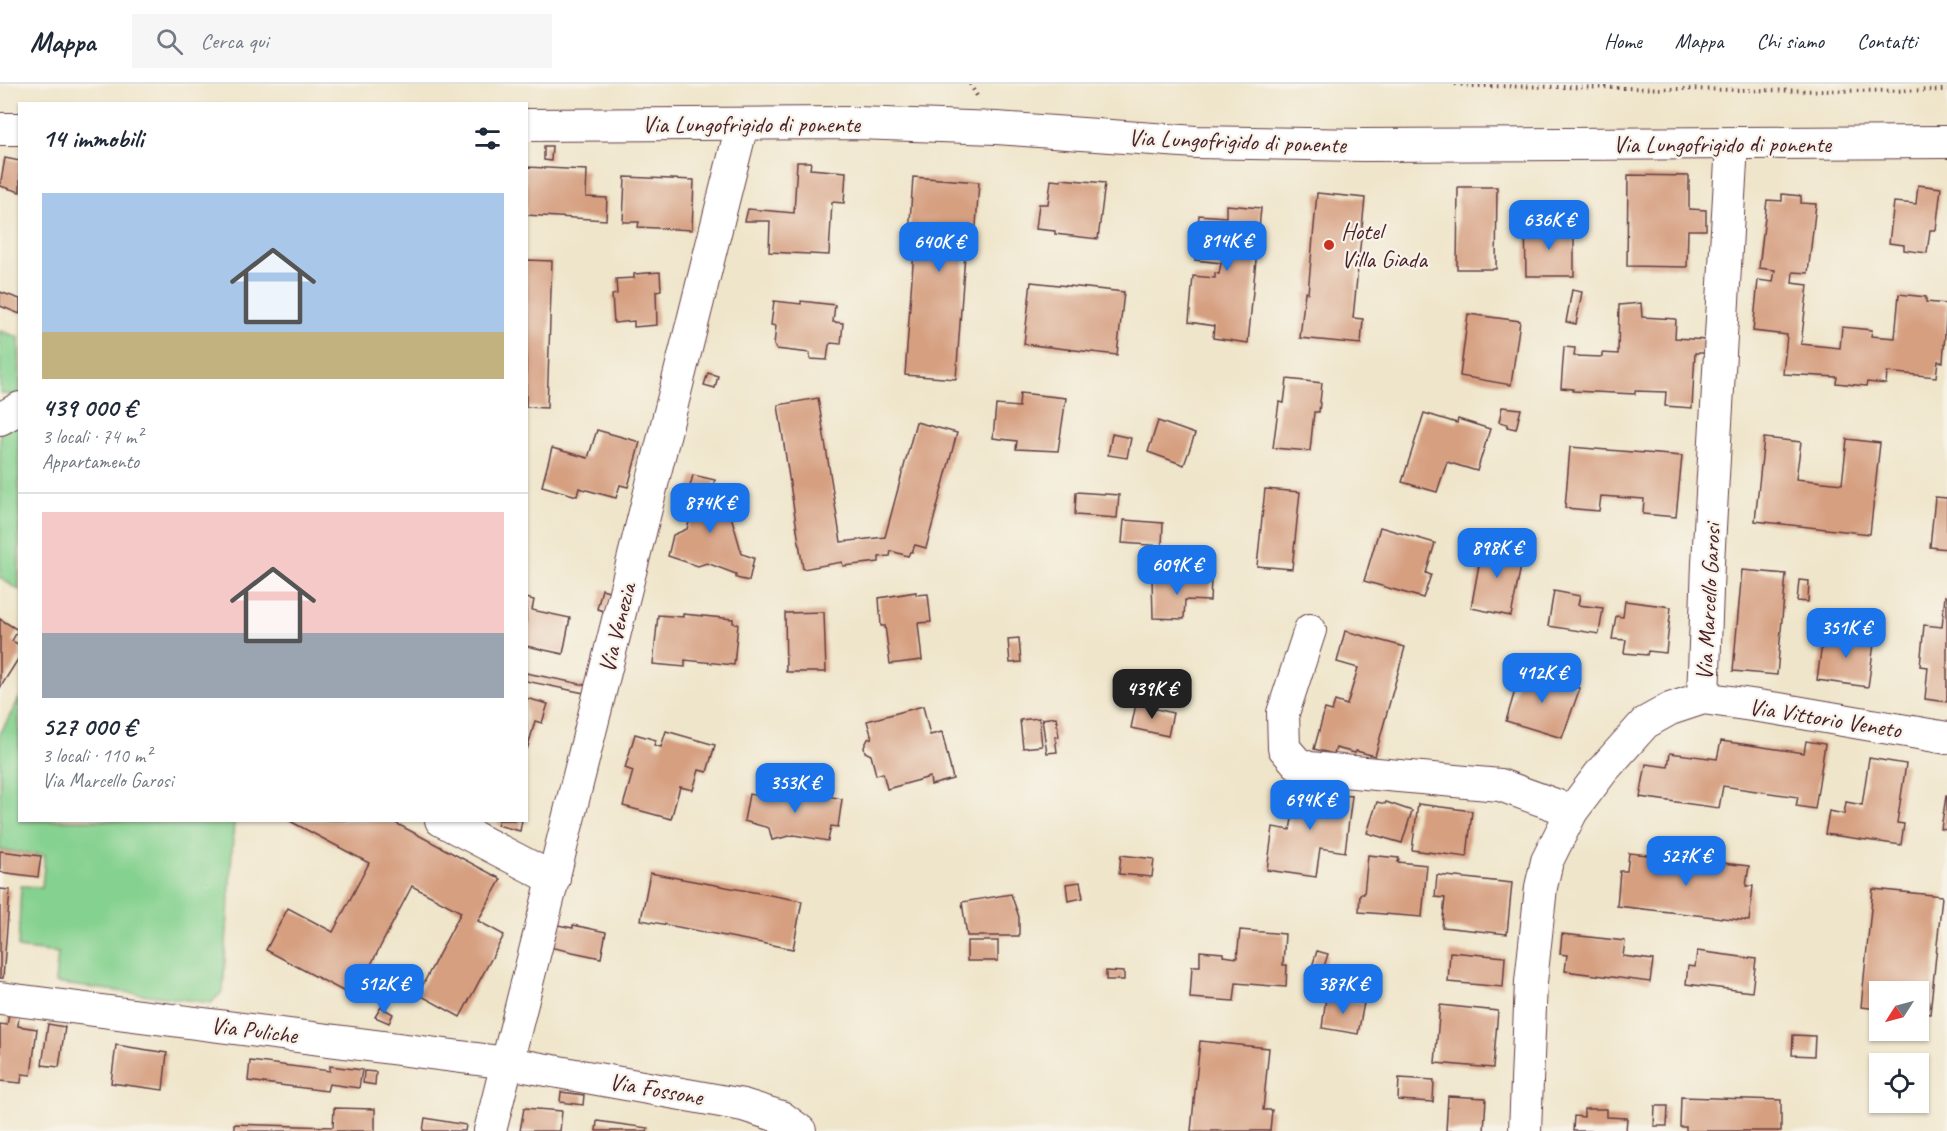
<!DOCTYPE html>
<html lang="it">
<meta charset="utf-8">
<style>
body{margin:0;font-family:Caveat,sans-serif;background:#f6f6f7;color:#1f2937;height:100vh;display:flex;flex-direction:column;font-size:22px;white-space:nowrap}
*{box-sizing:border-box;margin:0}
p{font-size:20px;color:#747a83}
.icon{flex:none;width:33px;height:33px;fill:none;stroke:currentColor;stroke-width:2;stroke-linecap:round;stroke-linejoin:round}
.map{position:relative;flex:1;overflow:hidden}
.sheet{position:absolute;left:18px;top:18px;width:510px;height:720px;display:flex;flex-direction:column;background:#fff;border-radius:0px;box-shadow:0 2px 4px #0004}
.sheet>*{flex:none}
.needle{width:39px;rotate:234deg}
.controls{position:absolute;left:1869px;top:897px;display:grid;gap:12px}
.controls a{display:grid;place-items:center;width:60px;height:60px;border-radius:0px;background:#fff;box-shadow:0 2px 4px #0004;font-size:30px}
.price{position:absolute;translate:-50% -51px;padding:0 14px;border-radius:12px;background:#1a73e8;color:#fff;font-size:20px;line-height:39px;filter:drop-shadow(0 2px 3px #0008)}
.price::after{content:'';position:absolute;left:50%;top:36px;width:18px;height:14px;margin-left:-9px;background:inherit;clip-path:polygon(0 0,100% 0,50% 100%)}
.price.current{background:#222;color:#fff}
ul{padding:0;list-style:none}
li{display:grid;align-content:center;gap:12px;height:318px;padding:0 24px}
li+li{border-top:2px solid #e0e1e3}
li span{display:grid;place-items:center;height:186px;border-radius:0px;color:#555}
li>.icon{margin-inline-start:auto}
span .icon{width:108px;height:108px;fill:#fffc;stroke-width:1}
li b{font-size:26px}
h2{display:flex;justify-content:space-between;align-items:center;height:72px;padding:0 24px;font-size:26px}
header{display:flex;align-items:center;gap:36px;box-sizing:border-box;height:84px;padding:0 30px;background:#fff;border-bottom:2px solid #e0e1e3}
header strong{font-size:28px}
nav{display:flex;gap:33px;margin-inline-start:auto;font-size:21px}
.search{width:420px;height:54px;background:#f6f6f7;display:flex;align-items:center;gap:15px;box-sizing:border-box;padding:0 21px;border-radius:0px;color:#747a83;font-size:22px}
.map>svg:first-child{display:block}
.green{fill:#85d18f;stroke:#68785d;stroke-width:1.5}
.building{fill:#d69f80}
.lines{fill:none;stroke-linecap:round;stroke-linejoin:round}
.minor-casing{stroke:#633d43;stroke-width:34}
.path{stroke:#633d43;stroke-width:4;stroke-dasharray:1.5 4.5;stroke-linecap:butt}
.minor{stroke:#fff;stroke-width:32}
.poi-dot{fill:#c8321e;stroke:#f7f3e8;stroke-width:2}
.labels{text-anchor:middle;stroke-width:4.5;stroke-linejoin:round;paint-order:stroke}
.street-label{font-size:24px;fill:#4a1f2b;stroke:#f7f3e8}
.poi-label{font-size:24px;fill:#4a1f2b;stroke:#f7f3e8;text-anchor:start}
</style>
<header>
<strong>Mappa</strong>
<div class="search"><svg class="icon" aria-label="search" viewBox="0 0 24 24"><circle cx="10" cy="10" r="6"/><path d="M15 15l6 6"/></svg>Cerca qui</div>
<nav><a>Home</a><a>Mappa</a><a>Chi siamo</a><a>Contatti</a></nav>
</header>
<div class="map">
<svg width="1947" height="1047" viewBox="0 0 1947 1047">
<rect width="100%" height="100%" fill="#f7f3e8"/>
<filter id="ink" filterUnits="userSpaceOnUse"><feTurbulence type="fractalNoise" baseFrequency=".0167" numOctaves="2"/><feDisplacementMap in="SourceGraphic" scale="12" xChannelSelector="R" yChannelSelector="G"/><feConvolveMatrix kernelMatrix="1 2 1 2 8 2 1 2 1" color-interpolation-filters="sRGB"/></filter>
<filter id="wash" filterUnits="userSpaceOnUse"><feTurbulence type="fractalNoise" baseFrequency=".008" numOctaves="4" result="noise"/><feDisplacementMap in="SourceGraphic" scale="24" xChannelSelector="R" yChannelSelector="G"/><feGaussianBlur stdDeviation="1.35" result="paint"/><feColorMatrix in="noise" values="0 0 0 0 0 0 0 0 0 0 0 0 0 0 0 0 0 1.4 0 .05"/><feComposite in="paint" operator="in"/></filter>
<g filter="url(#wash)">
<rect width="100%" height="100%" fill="#efe5ca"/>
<g class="green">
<polygon points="0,247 19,253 20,306 17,313 0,309"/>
<polygon points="19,333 19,506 0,494 0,347"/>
<polygon points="19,615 20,736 234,737 223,907 211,919 55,899 58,869 18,864 21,802 42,803 45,771 0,766 0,650"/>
</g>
<g id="blocks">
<g class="building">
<polygon points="544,62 552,62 551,77 544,76"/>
<polygon points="5,74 20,77 20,108 0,102"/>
<polygon points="797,78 811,78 810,85 846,88 844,119 832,118 829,171 769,168 770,137 745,137 748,125 794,129"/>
<polygon points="526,83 587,86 586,113 607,114 606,136 526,131"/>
<polygon points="1628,91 1689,92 1689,125 1706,126 1706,146 1688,146 1687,183 1627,182"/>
<polygon points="625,93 694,96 692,146 638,143 639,138 623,138"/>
<polygon points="913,93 979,98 975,157 966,156 956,295 905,291 915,152 909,152"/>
<polygon points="1061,95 1105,99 1098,155 1055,150 1055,147 1036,145 1039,120 1048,120 1051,96 1061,97"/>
<polygon points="1918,101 1941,104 1936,146 1930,146 1927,169 1904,166 1904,161 1889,159 1894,118 1916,120"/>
<polygon points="1458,103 1497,103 1496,185 1457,185"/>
<polygon points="1317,109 1365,114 1353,234 1363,235 1361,260 1300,254 1305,208 1308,209"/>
<polygon points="1782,110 1801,112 1801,119 1816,120 1808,189 1793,188 1792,199 1808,201 1801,260 1840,264 1842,243 1872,246 1871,252 1895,254 1899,210 1926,213 1926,218 1947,220 1943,278 1938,277 1936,293 1887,288 1886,300 1867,298 1866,302 1836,299 1837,293 1783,290 1787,251 1753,247 1758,196 1773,198 1775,186 1759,184 1767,116 1782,117"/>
<polygon points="1226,121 1261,124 1248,259 1213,254 1214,242 1189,238 1193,192 1215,194 1215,189 1219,190 1221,179 1195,176 1199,131 1226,133"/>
<polygon points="1525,137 1543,137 1543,148 1554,148 1554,145 1574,145 1574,192 1526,192"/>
<polygon points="526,176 552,177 547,324 526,323"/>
<polygon points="660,188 661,206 656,207 657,241 634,243 634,237 614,239 612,211 617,210 616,195 634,194 634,190"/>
<polygon points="1031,198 1124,208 1117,271 1024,260"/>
<polygon points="1572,206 1582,208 1576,240 1566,238"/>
<polygon points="0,208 20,215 20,230 0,222"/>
<polygon points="774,217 801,220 801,217 835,221 833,238 843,239 841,260 831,259 829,261 827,276 810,275 810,269 776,265 774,261 776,242 771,241"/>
<polygon points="1641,219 1642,233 1676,235 1675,254 1707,256 1706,269 1695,269 1692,324 1665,322 1666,308 1635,307 1635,310 1573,307 1573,305 1561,304 1564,263 1575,264 1574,272 1602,273 1602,269 1618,270 1619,221"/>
<polygon points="1468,230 1520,237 1511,301 1460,292"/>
<polygon points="708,289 718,292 715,304 704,301"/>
<polygon points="1287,295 1322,299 1319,328 1314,328 1310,367 1273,364 1279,318 1284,319"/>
<polygon points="1020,309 1066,314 1058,367 1016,365 1017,357 993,354 996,321 1019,323"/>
<polygon points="818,314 841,458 885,453 916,338 957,349 926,464 915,461 912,468 910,468 908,472 891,467 890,472 879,473 879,478 843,482 842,478 803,485 778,321"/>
<polygon points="1502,323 1521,325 1516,345 1507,343 1508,340 1499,338"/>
<polygon points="1424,329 1457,339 1458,335 1490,345 1477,387 1447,378 1437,408 1402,398"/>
<polygon points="1158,337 1195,350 1184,381 1148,368"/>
<polygon points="597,346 640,358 628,403 620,401 616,414 579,404 577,412 542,402 552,364 588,374"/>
<polygon points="1112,350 1131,354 1127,374 1108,371"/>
<polygon points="1764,354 1801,358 1796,395 1842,400 1847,355 1880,359 1870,450 1755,437"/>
<polygon points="1570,363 1682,372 1676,433 1643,430 1644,415 1601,412 1599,427 1565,424"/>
<polygon points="693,391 715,396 709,416 729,425 742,470 754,474 749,497 736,494 736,490 707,479 698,482 668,472 673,451 687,445 691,431 683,429"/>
<polygon points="1265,405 1300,408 1292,485 1257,482"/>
<polygon points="1076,408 1119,411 1117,434 1075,431"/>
<polygon points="1935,413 1947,414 1947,465 1930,463"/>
<polygon points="1124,436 1163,439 1162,462 1122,459"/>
<polygon points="1380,443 1435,459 1426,489 1431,491 1423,514 1364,497"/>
<polygon points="1483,459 1524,467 1511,532 1471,524"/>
<polygon points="1742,486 1786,490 1777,591 1733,587"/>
<polygon points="1152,494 1211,495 1210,517 1185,516 1184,535 1153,534"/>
<polygon points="1799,496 1809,497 1808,518 1797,517"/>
<polygon points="602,505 612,508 607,528 597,525"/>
<polygon points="1554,507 1580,512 1578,521 1603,524 1599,550 1548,542"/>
<polygon points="916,508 916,511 928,510 931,538 918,539 922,576 890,580 885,542 881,542 879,514"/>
<polygon points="1945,512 1947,513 1947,618 1925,615 1928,583 1920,582 1924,541 1942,543"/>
<polygon points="526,514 534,516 532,526 570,534 563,570 526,562"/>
<polygon points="1625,517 1671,523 1666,569 1648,567 1647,571 1624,569 1626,556 1612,555 1616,532 1623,533"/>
<polygon points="824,528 826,588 786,588 785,529"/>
<polygon points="683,530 733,535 733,539 738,540 734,581 685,576 685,583 653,580 658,531 683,533"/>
<polygon points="0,535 18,546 12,557 20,561 20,572 0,604"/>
<polygon points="1824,546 1875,553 1868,603 1817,596"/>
<polygon points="1345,547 1405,563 1375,672 1356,667 1355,669 1336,664 1334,670 1314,665 1325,625 1332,627 1335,617 1347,621 1358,584 1337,578"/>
<polygon points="1019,554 1021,578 1010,579 1008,555"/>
<polygon points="1521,586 1580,604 1562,654 1506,637"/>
<polygon points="526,589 596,603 594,611 526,597"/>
<polygon points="526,614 548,620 542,639 535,637 527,666"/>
<polygon points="1136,620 1173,629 1168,652 1131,644"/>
<polygon points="923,622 930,651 942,648 953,695 931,701 930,693 887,705 883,689 876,691 871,671 865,668 864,663 868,655 872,654 867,637"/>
<polygon points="1056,633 1059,653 1055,653 1057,668 1047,669 1042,635"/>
<polygon points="1039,634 1042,662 1023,664 1020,636"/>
<polygon points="666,647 715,661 707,688 699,686 693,706 680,703 671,735 623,722 633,687 625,684 635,650 656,656 654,661 661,663"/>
<polygon points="1721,657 1804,669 1806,657 1825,660 1815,725 1796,722 1798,713 1723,702 1719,724 1640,713 1646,680 1668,683 1670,669 1717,675"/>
<polygon points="1869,674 1906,680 1897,739 1904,740 1901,761 1825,750 1829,727 1844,730 1846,718 1862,721"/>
<polygon points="792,704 842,715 838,743 831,742 828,757 794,751 772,756 769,744 744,737 749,710 784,716 784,708"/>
<polygon points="1289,704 1352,712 1345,768 1320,764 1316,793 1267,786 1273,743 1290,746 1292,735 1285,734"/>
<polygon points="1946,712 1947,712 1947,746 1941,745"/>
<polygon points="1377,718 1385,720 1386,718 1412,727 1402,759 1367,749"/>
<polygon points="1418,720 1472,727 1467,773 1412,766"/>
<polygon points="288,736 390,736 501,795 478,837 504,851 460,933 418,910 461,828 412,802 354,913 266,866 288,824 333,848 369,779"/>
<polygon points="499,736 522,736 520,747 497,741"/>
<polygon points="0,767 41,772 38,793 0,788"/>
<polygon points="1629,769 1749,782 1746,802 1753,802 1749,837 1617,822 1620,787 1627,787"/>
<polygon points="1121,771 1154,775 1152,793 1119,790"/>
<polygon points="1368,771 1399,774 1398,778 1427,781 1422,833 1359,828 1360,810 1364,810"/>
<polygon points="650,789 802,817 793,865 641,836"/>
<polygon points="1437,791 1512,799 1507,850 1442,843 1445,814 1435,813"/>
<polygon points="1080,798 1083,814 1068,817 1066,800"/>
<polygon points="0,805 10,806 3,894 0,894"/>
<polygon points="1873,805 1942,812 1930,930 1918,929 1918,908 1880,908 1880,925 1861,923"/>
<polygon points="1011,810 1019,833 1019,852 967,852 962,818"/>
<polygon points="553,840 573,844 573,841 606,848 601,874 549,863"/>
<polygon points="1240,846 1285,850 1283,881 1287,881 1286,903 1236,899 1234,917 1190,914 1192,882 1200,882 1200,867 1223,869 1223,872 1237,874"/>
<polygon points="1562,850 1625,857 1623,872 1653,876 1650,898 1565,887 1567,871 1560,870"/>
<rect x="967" y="857" width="31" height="20"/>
<polygon points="1317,867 1328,870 1320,895 1309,892"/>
<polygon points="1697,867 1756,875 1752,908 1686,900 1688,882 1695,883"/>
<polygon points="1450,868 1505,873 1503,903 1448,898"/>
<polygon points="1106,887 1124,888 1124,896 1106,896"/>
<polygon points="1326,913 1364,919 1358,950 1322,944"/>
<polygon points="1440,921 1498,927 1493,984 1435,979"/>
<polygon points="381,923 393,930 389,939 375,933"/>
<polygon points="9,930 19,931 18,942 37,945 31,991 22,990 21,999 0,997 0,940 7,941"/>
<polygon points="48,940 65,943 59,983 42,981"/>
<polygon points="1793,951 1815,952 1814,972 1792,971"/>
<polygon points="1200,957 1269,964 1263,1026 1272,1026 1270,1047 1191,1047"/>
<polygon points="116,961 167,969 163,1006 111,999"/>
<polygon points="250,977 330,987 330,982 362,986 359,1004 329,1000 327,1007 248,997"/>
<polygon points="364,987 376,988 375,1001 363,999"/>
<polygon points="1399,994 1434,996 1433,1018 1398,1016"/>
<polygon points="561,1008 584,1011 583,1021 560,1018"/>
<polygon points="1448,1012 1486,1014 1484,1047 1446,1047"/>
<polygon points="1681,1013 1781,1016 1781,1047 1686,1047 1686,1043 1680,1043"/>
<polygon points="1655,1022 1668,1022 1667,1042 1654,1042"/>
<polygon points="334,1024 375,1025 375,1047 234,1047 234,1040 333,1043"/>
<polygon points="524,1024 562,1027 560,1047 520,1047"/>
<polygon points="1584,1025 1606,1025 1606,1033 1627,1034 1626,1047 1573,1047 1574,1032 1584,1033"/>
<polygon points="425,1034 466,1041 465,1047 423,1047"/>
<polygon points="597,1037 648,1044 647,1047 596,1047"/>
</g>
</g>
</g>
<g filter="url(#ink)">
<use href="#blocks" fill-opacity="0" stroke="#633d43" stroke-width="1.5"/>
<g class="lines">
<g class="minor-casing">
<g id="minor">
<polyline points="526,41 857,39 996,44 1196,58 1363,61 1947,58"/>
<polyline points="0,45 20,45"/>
<polyline points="0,335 20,324"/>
<polyline points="1310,546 1283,629 1284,664 1297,679 1309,684 1500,701 1572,727"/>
<polyline points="1703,614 1708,479 1732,60"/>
<polyline points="441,736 554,795"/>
<polyline points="0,914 508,979 743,1021 781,1033 800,1047"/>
<polyline points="490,1047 742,41"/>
<polyline points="1525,1047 1531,898 1541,803 1547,777 1572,727 1603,686 1645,639 1670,625 1703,614 1779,625 1947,654"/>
</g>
</g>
<g class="path">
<polyline points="970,0 977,12"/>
<path d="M1455,0L1472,2C1631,3 1789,9 1947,6"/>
</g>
<use href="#minor" class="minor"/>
</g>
</g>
<circle class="poi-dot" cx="1329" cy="161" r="6"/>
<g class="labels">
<g class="street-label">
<text x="751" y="48">Via Lungofrigido di ponente</text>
<text transform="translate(1237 57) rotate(2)" y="8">Via Lungofrigido di ponente</text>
<text x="1722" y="68">Via Lungofrigido di ponente</text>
<text transform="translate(1708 518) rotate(-87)" y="8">Via Marcello Garosi</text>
<text transform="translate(617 544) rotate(-76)" y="8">Via Venezia</text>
<text transform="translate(1825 634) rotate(9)" y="8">Via Vittorio Veneto</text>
<text transform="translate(254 946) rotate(7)" y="8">Via Puliche</text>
<text transform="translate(656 1005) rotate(10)" y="8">Via Fossone</text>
</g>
<g class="poi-label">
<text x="1341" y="155">Hotel<tspan x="1341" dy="28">Villa Giada</tspan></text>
</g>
</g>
</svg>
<div class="controls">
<a><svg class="needle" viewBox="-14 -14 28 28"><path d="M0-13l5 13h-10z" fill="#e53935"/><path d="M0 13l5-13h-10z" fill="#747a83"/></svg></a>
<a><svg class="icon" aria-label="locate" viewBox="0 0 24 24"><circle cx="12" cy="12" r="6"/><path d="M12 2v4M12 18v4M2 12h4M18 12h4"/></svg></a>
</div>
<b class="price" style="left:1549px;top:167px">636K €</b>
<b class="price" style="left:1227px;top:188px">814K €</b>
<b class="price" style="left:939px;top:189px">640K €</b>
<b class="price" style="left:710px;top:450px">874K €</b>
<b class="price" style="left:1497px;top:495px">898K €</b>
<b class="price" style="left:1177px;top:512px">609K €</b>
<b class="price" style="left:1846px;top:575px">351K €</b>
<b class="price" style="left:1542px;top:620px">412K €</b>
<b class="price current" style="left:1152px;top:636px">439K €</b>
<b class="price" style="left:795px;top:730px">353K €</b>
<b class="price" style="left:1310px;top:747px">694K €</b>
<b class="price" style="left:1686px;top:803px">527K €</b>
<b class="price" style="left:384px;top:931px">512K €</b>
<b class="price" style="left:1343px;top:931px">387K €</b>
<section class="sheet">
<h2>14 immobili<svg class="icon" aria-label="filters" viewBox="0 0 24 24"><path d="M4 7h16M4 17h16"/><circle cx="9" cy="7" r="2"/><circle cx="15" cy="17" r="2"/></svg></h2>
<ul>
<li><span style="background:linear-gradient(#a9c7e8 75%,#c2b280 0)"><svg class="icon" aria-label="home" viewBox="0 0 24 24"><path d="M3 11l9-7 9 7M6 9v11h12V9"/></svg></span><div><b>439 000 €</b><p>3 locali · 74 m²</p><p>Appartamento</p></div></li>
<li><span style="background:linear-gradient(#f6c9c9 65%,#9aa5b1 0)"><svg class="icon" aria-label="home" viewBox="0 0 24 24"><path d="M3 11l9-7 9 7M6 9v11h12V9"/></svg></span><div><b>527 000 €</b><p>3 locali · 110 m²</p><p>Via Marcello Garosi</p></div></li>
</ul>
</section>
</div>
